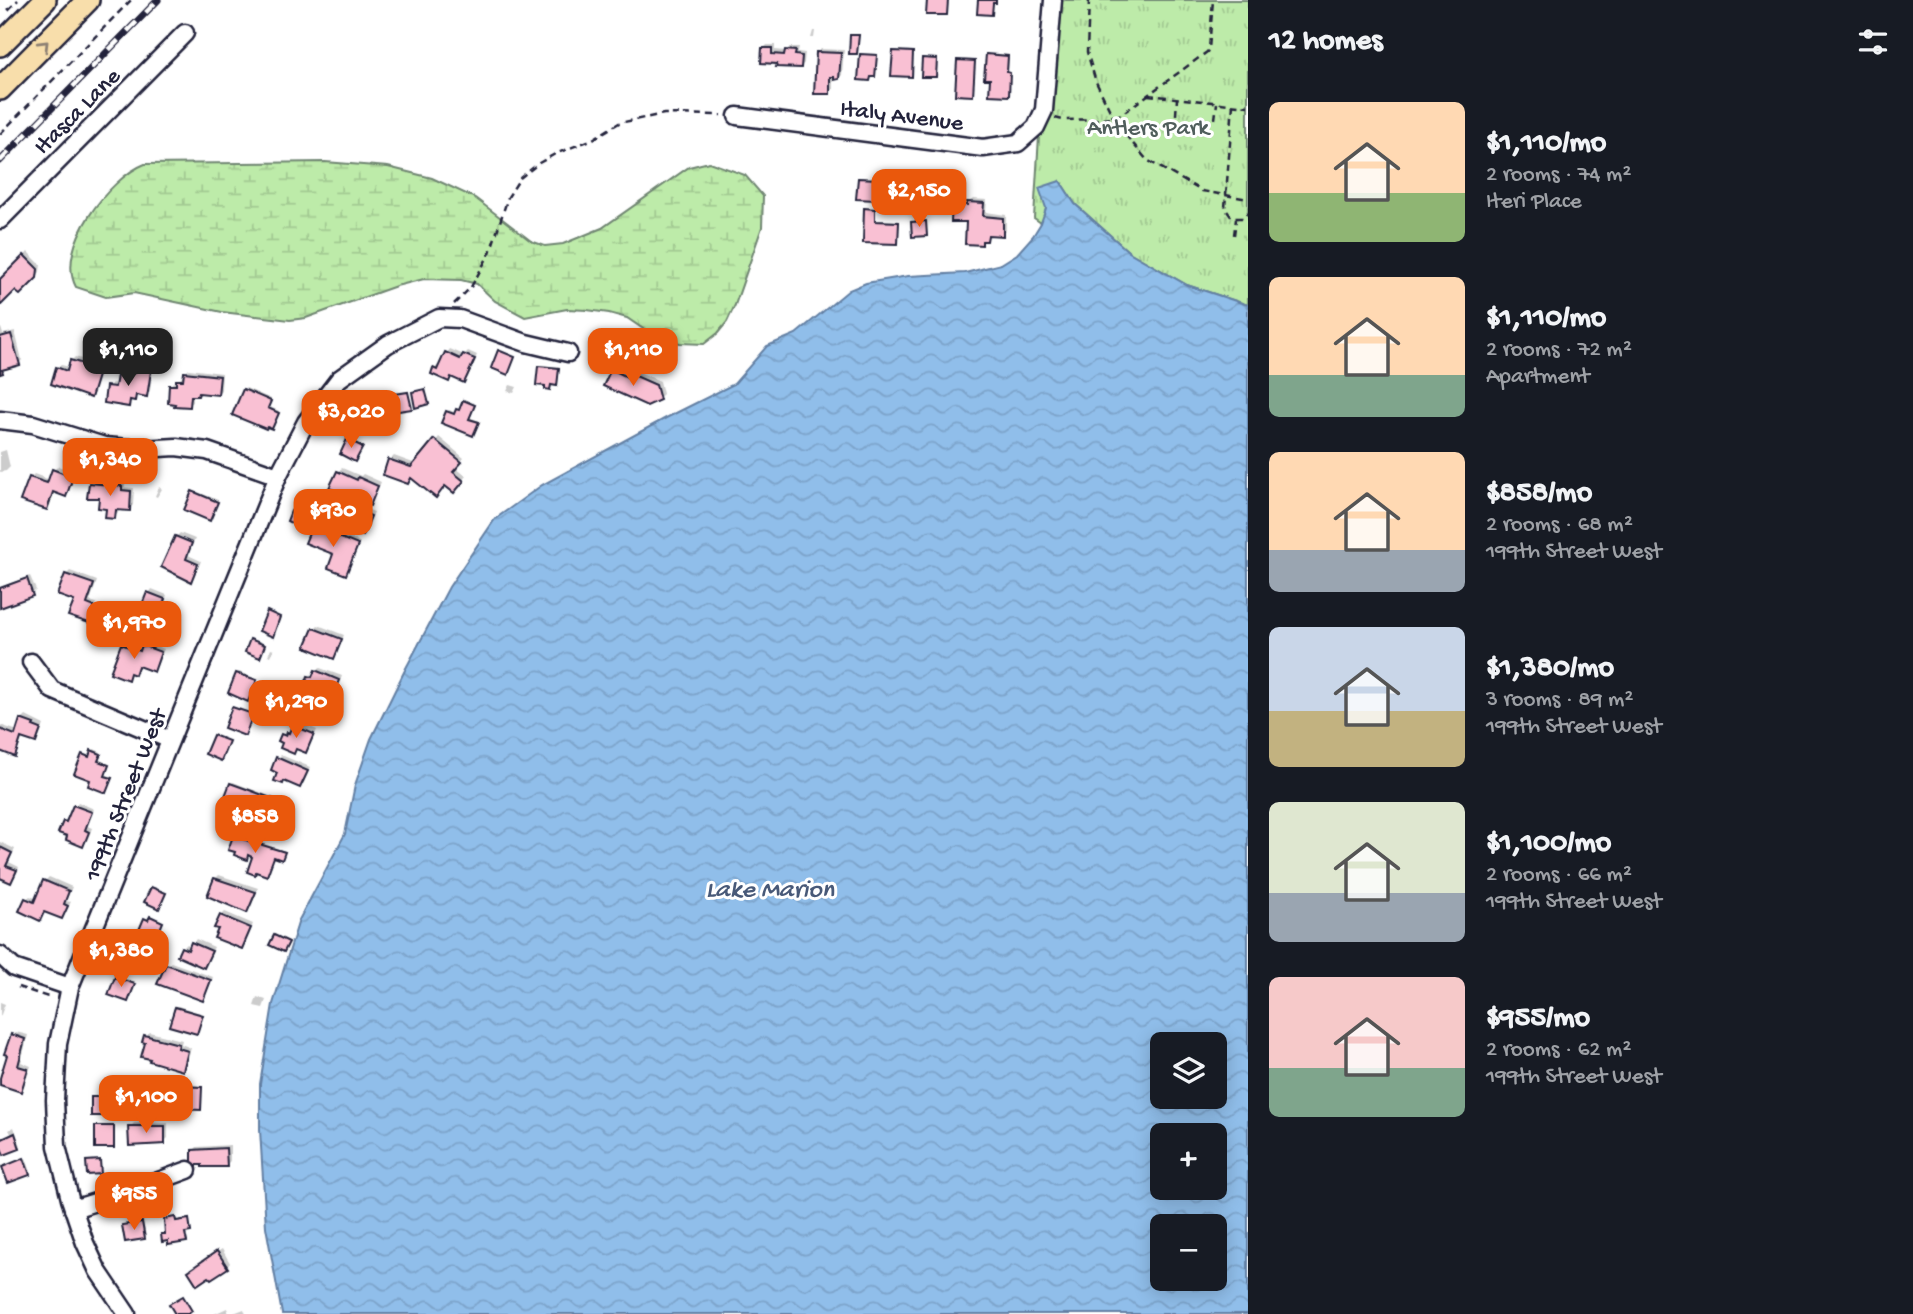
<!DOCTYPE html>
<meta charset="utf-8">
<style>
body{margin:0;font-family:"Gochi Hand",sans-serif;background:#20242c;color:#f1f3f6;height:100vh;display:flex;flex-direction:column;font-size:26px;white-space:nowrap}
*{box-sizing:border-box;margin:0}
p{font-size:23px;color:#9ea1a6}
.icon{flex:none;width:38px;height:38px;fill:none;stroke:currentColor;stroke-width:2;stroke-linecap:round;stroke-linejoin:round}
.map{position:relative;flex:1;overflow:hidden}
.panel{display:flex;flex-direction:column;background:#171b24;width:665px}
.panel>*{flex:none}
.tools{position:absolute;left:1150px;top:1032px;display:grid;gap:14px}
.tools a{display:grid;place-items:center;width:77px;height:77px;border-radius:10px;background:#171b24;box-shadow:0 4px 18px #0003;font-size:35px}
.price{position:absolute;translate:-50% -60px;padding:0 16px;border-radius:14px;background:#ea580c;color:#fff;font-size:23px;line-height:46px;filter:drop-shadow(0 2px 4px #0008)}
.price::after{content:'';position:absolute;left:50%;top:42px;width:21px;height:16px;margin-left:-10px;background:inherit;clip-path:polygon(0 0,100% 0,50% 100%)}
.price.current{background:#222;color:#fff}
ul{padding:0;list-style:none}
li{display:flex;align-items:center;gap:21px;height:175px;padding:0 21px}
li span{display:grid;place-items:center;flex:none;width:196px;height:140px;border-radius:10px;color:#555}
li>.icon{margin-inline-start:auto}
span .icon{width:84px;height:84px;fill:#fffc;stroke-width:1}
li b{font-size:30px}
h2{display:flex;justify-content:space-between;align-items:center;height:84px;padding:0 21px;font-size:30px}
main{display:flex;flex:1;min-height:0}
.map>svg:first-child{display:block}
.wetland{fill:url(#wetland-marsh);stroke:#708672;stroke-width:2}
.park{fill:url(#park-tufts);stroke:#708672;stroke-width:2}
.water{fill:url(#water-waves);stroke:#6480a4;stroke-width:2;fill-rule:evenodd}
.shadow{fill:#0003}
.building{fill:#f9c0d3;stroke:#22223b;stroke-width:2}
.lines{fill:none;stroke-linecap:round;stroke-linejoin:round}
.minor-casing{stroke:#22223b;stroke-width:21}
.major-casing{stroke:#22223b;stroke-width:26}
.path{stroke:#22223b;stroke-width:2.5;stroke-dasharray:7 5;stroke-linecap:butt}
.minor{stroke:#fff;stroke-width:16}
.major{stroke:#f8deab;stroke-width:21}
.rail-casing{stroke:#22223b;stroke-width:7}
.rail{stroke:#fff;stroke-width:4.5;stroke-dasharray:13;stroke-linecap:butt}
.oneway{stroke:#8d8073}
.labels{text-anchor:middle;stroke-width:6;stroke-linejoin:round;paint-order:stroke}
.street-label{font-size:24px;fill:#22223b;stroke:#fff}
.park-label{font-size:24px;fill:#505e5c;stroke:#fff}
.water-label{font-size:26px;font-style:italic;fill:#485978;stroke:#fff}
</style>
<main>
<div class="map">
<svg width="1248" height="1314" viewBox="0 0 1248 1314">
<defs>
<pattern id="wetland-marsh" width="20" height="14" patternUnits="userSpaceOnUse" patternTransform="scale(1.75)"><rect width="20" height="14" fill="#bdeba9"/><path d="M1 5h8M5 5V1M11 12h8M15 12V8" fill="none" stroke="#a2c992"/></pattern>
<pattern id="park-tufts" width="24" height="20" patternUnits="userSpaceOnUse" patternTransform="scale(1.75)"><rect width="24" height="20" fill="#bdeba9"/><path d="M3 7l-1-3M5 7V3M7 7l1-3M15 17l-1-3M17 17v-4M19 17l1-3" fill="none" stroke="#a2c992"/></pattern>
<pattern id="water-waves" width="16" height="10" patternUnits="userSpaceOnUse" patternTransform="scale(1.75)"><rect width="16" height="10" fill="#90beea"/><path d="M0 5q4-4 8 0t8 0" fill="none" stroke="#7ca3ca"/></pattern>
</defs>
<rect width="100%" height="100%" fill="#fff"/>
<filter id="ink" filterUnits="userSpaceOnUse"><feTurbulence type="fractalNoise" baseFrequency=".0143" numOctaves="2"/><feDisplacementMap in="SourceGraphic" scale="14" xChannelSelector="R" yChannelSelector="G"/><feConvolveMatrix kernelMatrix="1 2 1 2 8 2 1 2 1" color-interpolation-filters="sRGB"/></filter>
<g filter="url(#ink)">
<path class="wetland" d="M325,162L388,167L432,178L475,198L531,241L545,246L563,244L602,228L689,167L709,162L745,175L763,196L762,227L735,305L727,322L718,333L704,344L680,343L655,337L627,318L609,313L587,310L567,309L525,317L495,301L477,284L461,280L424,279L396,286L306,318L290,320L222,312L134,293L106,297L76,287C55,248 109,178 145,164Z"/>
<polygon class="park" points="1060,0 1248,0 1248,305 1187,285 1129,252 1075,204 1060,181 1041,223 1034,218 1039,136 1045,129 1048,120"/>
<path class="water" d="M1060,181L1075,204L1129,252L1187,285L1248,305V1314H282L266,1227L260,1130V1084L273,1004L299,920L345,834L355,785L371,739L405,670L449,587L495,519L542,485L666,418L734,384L767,346L796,334L849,290L866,283L908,276L965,273L1001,264L1017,254L1033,236L1041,223L1046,208L1039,188ZM1162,1045H1214V1097H1162ZM1162,1136H1214V1188H1162ZM1162,1227H1214V1279H1162Z"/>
<g class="shadow">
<polygon points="813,31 815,31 814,38 811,38"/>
<polygon points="767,45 775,45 775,50 786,51 790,47 799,47 798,52 805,53 804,63 801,67 778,65 763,49"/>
<polygon points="821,49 844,50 842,75 838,79 833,78 833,89 829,93 817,53"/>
<polygon points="896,50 914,51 911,75 894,51"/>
<polygon points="989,54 1009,55 1008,72 1010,72 1008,94 992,77 987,55"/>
<polygon points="861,177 878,178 875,199 859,178"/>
<polygon points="927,188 933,189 934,201 930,205 923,192"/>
<polygon points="973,199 987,200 986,212 1006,215 1006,230 1002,234 991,233 982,243 967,221 954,205 958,201 970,201"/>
<polygon points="867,208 876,208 875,220 900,221 898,243 864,241"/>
<polygon points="28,252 41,265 40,272 20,293 15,288 0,304 0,281"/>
<polygon points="0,328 1,328 3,334 15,331 22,360 19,364 6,368 0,372"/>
<polygon points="602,341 607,344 602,354 596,351"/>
<polygon points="450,349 464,355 468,351 477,355 468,377 464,381 435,369 438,365 441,366 447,353"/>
<polygon points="75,357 102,365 94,393 91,396 57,368 61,365 70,367 71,361"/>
<polygon points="541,365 560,367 558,383 551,383 550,388 540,366"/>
<polygon points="140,366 153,368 150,391 146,395 138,393 128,405 108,387 112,383 117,384 119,371 123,367 137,369"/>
<polygon points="616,367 631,373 634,370 660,381 663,394 659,398 612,370"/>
<polygon points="189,369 222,373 221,390 217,394 200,392 198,395 193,394 193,402 189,405 171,385 174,382 178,382 182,377 185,377 185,373"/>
<polygon points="510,385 517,387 514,393 507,391"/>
<polygon points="246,388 271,399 268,406 279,411 273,425 235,414"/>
<polygon points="465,400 475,404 469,417 479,421 474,433 447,412 449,410 456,413 459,408 461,409"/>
<polygon points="439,437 464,458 456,468 466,476 457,487 412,477 408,482 390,460 394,456 416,464"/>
<polygon points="6,450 10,467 6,471 0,472 0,452"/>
<polygon points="58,466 76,473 69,491 65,495 55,491 50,505 46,508 30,478 34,474 50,480 54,470"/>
<polygon points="342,468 361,476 363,474 381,482 373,500 369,504 338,472"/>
<polygon points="94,480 125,482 125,487 134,488 133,505 129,509 119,508 118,513 115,517 90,484"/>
<polygon points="159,487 162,489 157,497 155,496"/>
<polygon points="195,491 218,500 211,518 193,492"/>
<polygon points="349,502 374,512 366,530 362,534 346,506"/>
<polygon points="317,524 360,542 349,569 345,573 336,553 313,527"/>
<polygon points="180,533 195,539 188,555 201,561 194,577 191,580 176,537"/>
<polygon points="70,571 97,581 90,601 97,603 92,617 88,621 76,600 66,575"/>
<polygon points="30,576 36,590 32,594 0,605 0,587"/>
<polygon points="152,589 167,595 162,610 176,616 168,638 164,641 155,629 149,593"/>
<polygon points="318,625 344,635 337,653 334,657 314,629"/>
<polygon points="127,641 143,647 147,642 164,649 157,666 153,670 140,664 138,669 134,672 132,672 127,678 112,672 123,645"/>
<polygon points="271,649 274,650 271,656 268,655"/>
<polygon points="320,668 342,676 335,693 331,696 310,677 314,673 315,674"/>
<polygon points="239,672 257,679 249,698 237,674"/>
<polygon points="297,692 310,698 312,695 327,701 319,719 316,723 293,696"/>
<polygon points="26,716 44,725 39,738 35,741 23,737 18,751 14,755 0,749 0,725 18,731 22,720"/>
<polygon points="298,722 317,730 309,747 306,751 298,748 294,752 284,742 283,735 287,731 289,732"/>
<polygon points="94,749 101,752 98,759 109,764 105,774 112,777 107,790 83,755 85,754 91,756"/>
<polygon points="281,755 310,767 304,782 300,785 280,772 278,758"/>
<polygon points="233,782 282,801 275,818 285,822 282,831 246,805 231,784"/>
<polygon points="78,802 94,809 87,826 92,828 87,841 83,845 64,822"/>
<polygon points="236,835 285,851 283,857 255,856 235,836"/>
<polygon points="0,842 15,849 9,862 19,867 15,877 11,881 0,876"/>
<polygon points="219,875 258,888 251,907 247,911 215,879"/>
<polygon points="49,877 72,887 66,901 71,902 62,917 46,910 40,919 26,899 30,896 37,899 45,881"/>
<polygon points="225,912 253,924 245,943 242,947 221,916"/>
<polygon points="196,939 214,947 207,962 204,966 183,948 187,944 191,946"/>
<polygon points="171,962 213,977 206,995 202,999 167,965"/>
<polygon points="118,976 135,982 129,999 117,978"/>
<polygon points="257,997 266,1000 263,1008 254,1006"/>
<polygon points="0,1002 5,1004 0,1017"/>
<polygon points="178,1006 203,1014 198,1031 177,1008"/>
<polygon points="16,1032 28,1035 21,1062 31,1066 24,1086 21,1090 12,1035"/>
<polygon points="149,1032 182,1040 181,1044 191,1048 186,1065 183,1069 148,1042 145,1036"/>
<polygon points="182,1085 202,1086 200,1108 181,1087"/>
<polygon points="134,1123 168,1123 168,1138 164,1142 130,1127"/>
<polygon points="14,1127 21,1146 5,1153 12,1135 9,1130"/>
<polygon points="230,1145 230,1161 226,1165 193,1151 197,1147"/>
<polygon points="26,1158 31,1172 9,1181 6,1166"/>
<polygon points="147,1195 147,1199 142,1200 142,1196"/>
<polygon points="143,1221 146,1236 144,1237 124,1225"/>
<polygon points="222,1249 230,1263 227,1267 194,1267"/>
<polygon points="227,1308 229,1314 213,1314 214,1314"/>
<polygon points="244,1309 246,1314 231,1314"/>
</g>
<g class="building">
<polygon points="927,0 948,0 947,15 926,15"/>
<polygon points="978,0 996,0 996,3 993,3 992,15 977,14"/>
<polygon points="850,35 859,35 857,54 849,54"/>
<polygon points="762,48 772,48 772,54 784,55 785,50 796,51 795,55 802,56 801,68 776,67 777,64 761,63"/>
<polygon points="893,51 913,52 912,77 891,76"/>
<polygon points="816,52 841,53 839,79 834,80 834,77 830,77 830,94 814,94"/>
<polygon points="860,54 877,55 875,77 871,77 870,81 858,80"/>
<polygon points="986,54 1008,56 1007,72 1010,73 1009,96 989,95 990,79 984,79"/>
<polygon points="922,58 937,59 936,77 921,77"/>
<polygon points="957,60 975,61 973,96 955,95"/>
<polygon points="858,178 877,179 876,200 856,199"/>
<polygon points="921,192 930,192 931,207 921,206"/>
<polygon points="967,202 984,203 983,216 1003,218 1003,236 988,235 987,241 982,241 982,245 965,244 966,222 951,222 952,204 967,205"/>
<polygon points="864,208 875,209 875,221 899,222 898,244 863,243"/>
<polygon points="926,221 927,236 912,237 911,222"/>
<polygon points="24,255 38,269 37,278 20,295 15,291 0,306 0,279"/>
<polygon points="11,334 20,365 2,370 3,373 0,374 0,337"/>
<polygon points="498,350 515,357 508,375 491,368"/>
<polygon points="445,352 460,359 463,354 475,359 464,383 451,377 449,382 431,374 433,368 437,370"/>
<polygon points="70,360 100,369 91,398 51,384 56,367 67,371"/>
<polygon points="538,366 559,368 557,386 551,385 550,390 545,389 545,386 536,385"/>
<polygon points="135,369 151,371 147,397 136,395 135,401 130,400 129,407 104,403 106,386 115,387 118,370 134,373"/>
<polygon points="611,369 627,377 629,373 656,385 660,400 647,406 603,386"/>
<polygon points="184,372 220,376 218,395 199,393 198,396 191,396 190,407 174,406 175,404 168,403 169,385 176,385 176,380 183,380"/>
<polygon points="243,389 271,401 268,408 279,413 272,429 267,427 266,429 232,415"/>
<polygon points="425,389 429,404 415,408 412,392"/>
<polygon points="408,392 412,409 392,412 388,395"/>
<polygon points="463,400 475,405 469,419 479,422 473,436 441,423 446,411 454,414 456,409 459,410"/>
<polygon points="347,439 363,447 355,462 340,454"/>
<polygon points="434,439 462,462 453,472 464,481 454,493 445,486 436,498 411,478 408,484 383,475 388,459 411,467"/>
<polygon points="52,469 73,477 66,497 53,492 47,510 20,501 29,477 47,483"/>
<polygon points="337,471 357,480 358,477 378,486 370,506 329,488"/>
<polygon points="89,483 122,486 122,490 131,491 130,511 116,510 115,519 105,518 106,509 98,508 99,498 87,498"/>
<polygon points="313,490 330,497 322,514 306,507"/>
<polygon points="192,491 218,502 210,521 184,510"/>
<polygon points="344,505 371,516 363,536 336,524"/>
<polygon points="291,511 304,516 299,527 287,521"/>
<polygon points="312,526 358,545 346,575 328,568 333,554 305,543"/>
<polygon points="175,536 192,543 186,559 198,564 191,582 161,567"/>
<polygon points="65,574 94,584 87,604 95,607 89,623 68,616 74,601 57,595"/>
<polygon points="27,578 33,596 0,608 0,588"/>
<polygon points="147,592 165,599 159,614 174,620 165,643 150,638 153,630 135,623"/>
<polygon points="267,611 280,617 273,637 259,631"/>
<polygon points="313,628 342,639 334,659 305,647"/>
<polygon points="250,639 265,645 260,658 245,652"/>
<polygon points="121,644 140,651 142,645 161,652 154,672 138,666 135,675 130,673 128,680 110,673"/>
<polygon points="315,670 339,680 332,698 304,687 308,676 312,677"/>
<polygon points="236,673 257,680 248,702 228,693"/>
<polygon points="291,695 306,701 307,698 324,705 316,725 284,712"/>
<polygon points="232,707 253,714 245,736 224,728"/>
<polygon points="20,719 34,724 33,726 41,729 36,743 21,738 15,757 0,751 0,729 15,735"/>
<polygon points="292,725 314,734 306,753 296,749 294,754 280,748 282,743 278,741 281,734 286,736 287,732 289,733"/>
<polygon points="213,735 229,741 221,761 205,754"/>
<polygon points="91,750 101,754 98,761 109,765 105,776 112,778 106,793 88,786 90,780 74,774 82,754 89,757"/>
<polygon points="276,757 308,771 300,788 284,781 283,784 274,781 277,773 271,770"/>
<polygon points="230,783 282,802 275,819 285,823 281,835 239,819 244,806 224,799"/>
<polygon points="73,805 92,812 85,830 89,832 83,847 66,840 67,836 58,833 63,821 66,822"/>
<polygon points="233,836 285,852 282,860 274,857 267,876 256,872 255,875 247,872 252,857 248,855 247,860 234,855 235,852 228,850"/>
<polygon points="0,847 12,853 6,866 17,870 11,883 0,878"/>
<polygon points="214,878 256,892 247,913 207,896"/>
<polygon points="43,880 69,891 64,904 68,906 62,919 44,912 40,921 19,911 25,898 34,902"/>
<polygon points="151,887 166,893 159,909 144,902"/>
<polygon points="220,915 251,928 242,949 214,938 218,929 214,928"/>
<polygon points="150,916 163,922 154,944 136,937 144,918 148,920"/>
<polygon points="274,935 289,942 284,952 269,945"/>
<polygon points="191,942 212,951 204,968 177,956 181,947 188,950"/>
<polygon points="166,964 211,980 203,1001 157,984"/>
<polygon points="115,977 135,984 128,1002 108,995"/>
<polygon points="175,1007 203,1015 197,1034 169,1026"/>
<polygon points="11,1034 25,1039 18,1066 28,1069 21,1092 0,1085 0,1078 7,1055 4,1054"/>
<polygon points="144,1035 179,1044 178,1048 188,1051 183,1071 149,1061 150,1059 141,1057 145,1043 142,1042"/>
<polygon points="179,1086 202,1087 201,1110 178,1109"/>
<rect x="91" y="1097" width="22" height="19"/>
<rect x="95" y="1126" width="19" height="22"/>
<polygon points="128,1126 165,1126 165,1144 129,1146"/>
<polygon points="15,1133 20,1149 4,1155 0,1146 0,1140"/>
<polygon points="226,1148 227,1167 202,1167 202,1165 192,1165 192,1150"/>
<polygon points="24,1158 30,1175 8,1183 2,1167"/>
<polygon points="100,1160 101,1174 87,1175 86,1161"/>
<polygon points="175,1217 176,1221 189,1219 191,1232 185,1233 187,1242 168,1245 168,1241 162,1242 161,1234 165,1234 164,1219"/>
<polygon points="142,1222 145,1239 125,1242 122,1225"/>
<polygon points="217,1251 228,1268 211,1279 209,1277 197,1285 188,1271"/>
<polygon points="183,1296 192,1311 188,1314 175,1314 169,1304"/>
</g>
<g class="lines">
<g class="minor-casing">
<g id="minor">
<polyline points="737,116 983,148 1018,143 1036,127 1044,110 1053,0"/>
<polyline points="0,220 185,33"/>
<polyline points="0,420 33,424 104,446 142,449 176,447 207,451 278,476"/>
<polyline points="31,662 52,690 170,740"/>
<polyline points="0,955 14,968 70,987"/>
<polyline points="73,1209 134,1190 188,1170"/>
<polyline points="127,1314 98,1271 85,1243 70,1199 57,1146 55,1100 58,1044 70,987 278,476 306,422 339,379 388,344 439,318 460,319 526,343 568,353"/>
</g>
</g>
<g class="major-casing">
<g id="major">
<polyline points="0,45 45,0"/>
<polyline points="0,89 88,0"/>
</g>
</g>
<g class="path">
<polyline points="1089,0 1087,52 1096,82 1117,125 1147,160 1202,191 1248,199"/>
<polyline points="8,10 18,0"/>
<polyline points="1148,95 1248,106"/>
<polyline points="1233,104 1225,208 1232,218 1244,218 1248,212"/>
<polyline points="1176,115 1177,98"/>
<polyline points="1055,118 1063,120 1103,119 1113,118 1123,113 1207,52 1209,49 1213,0"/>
<polyline points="1215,119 1217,103"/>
<polyline points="0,134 131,0"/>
<polyline points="1234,235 1236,219"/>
<polyline points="454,304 471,287 490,253 508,197 520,178 539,163 555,154 593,139 619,123 664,114 721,115"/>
<polyline points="18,987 51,998"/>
</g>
<use href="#minor" class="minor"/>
<use href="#major" class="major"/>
<g class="rail-casing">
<polyline id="rail" points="0,161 158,0"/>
</g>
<use href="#rail" class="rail"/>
</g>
<defs><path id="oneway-chevron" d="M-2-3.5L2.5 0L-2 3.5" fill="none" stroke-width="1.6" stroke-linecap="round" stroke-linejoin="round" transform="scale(1.75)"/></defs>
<use class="oneway" href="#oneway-chevron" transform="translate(44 45) rotate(-45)"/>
</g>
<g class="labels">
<g class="street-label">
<text transform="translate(76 110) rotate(-45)" y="8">Itasca Lane</text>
<text transform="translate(902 114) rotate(7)" y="8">Italy Avenue</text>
<text transform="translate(124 794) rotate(-68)" y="8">199th Street West</text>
</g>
<g class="park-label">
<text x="1148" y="134">Antlers Park</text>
</g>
<g class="water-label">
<text x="770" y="896">Lake Marion</text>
</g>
</g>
</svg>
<div class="tools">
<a><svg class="icon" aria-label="layers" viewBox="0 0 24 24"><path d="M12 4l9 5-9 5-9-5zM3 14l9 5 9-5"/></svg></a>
<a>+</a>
<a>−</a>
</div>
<b class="price" style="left:919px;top:229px">$2,150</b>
<b class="price current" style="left:128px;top:388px">$1,110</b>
<b class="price" style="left:633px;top:388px">$1,110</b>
<b class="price" style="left:351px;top:450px">$3,020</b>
<b class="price" style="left:110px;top:498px">$1,340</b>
<b class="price" style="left:333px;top:549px">$930</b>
<b class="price" style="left:134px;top:661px">$1,970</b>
<b class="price" style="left:296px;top:740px">$1,290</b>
<b class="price" style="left:255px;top:855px">$858</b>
<b class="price" style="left:121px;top:989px">$1,380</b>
<b class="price" style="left:146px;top:1135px">$1,100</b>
<b class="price" style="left:134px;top:1232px">$955</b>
</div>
<section class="panel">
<h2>12 homes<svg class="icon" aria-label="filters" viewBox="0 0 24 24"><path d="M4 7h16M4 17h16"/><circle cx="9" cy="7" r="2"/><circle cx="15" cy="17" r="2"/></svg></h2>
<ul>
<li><span style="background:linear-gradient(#ffd9b3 65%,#8fb573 0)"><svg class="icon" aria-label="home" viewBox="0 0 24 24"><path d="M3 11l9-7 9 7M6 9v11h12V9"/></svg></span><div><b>$1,110/mo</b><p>2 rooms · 74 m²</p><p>Iteri Place</p></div></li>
<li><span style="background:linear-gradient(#ffd9b3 70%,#7fa58c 0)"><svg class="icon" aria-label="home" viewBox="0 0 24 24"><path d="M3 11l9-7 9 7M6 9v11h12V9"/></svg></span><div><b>$1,110/mo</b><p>2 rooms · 72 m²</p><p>Apartment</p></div></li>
<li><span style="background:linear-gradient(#ffd9b3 70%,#9aa5b1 0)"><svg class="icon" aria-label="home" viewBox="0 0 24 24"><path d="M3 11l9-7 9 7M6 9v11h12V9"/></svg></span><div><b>$858/mo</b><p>2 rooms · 68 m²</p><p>199th Street West</p></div></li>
<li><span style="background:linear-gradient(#c9d6e8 60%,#c2b280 0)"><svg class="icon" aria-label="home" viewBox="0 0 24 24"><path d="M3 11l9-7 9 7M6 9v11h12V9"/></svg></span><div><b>$1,380/mo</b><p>3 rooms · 89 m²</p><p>199th Street West</p></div></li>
<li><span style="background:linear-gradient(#dfe7d0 65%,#9aa5b1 0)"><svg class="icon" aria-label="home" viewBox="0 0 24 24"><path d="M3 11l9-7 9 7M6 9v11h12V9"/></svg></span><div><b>$1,100/mo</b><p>2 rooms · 66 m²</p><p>199th Street West</p></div></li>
<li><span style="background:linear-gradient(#f6c9c9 65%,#7fa58c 0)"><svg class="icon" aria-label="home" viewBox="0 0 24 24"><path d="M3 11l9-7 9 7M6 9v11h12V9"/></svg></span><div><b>$955/mo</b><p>2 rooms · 62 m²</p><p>199th Street West</p></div></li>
</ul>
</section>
</main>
